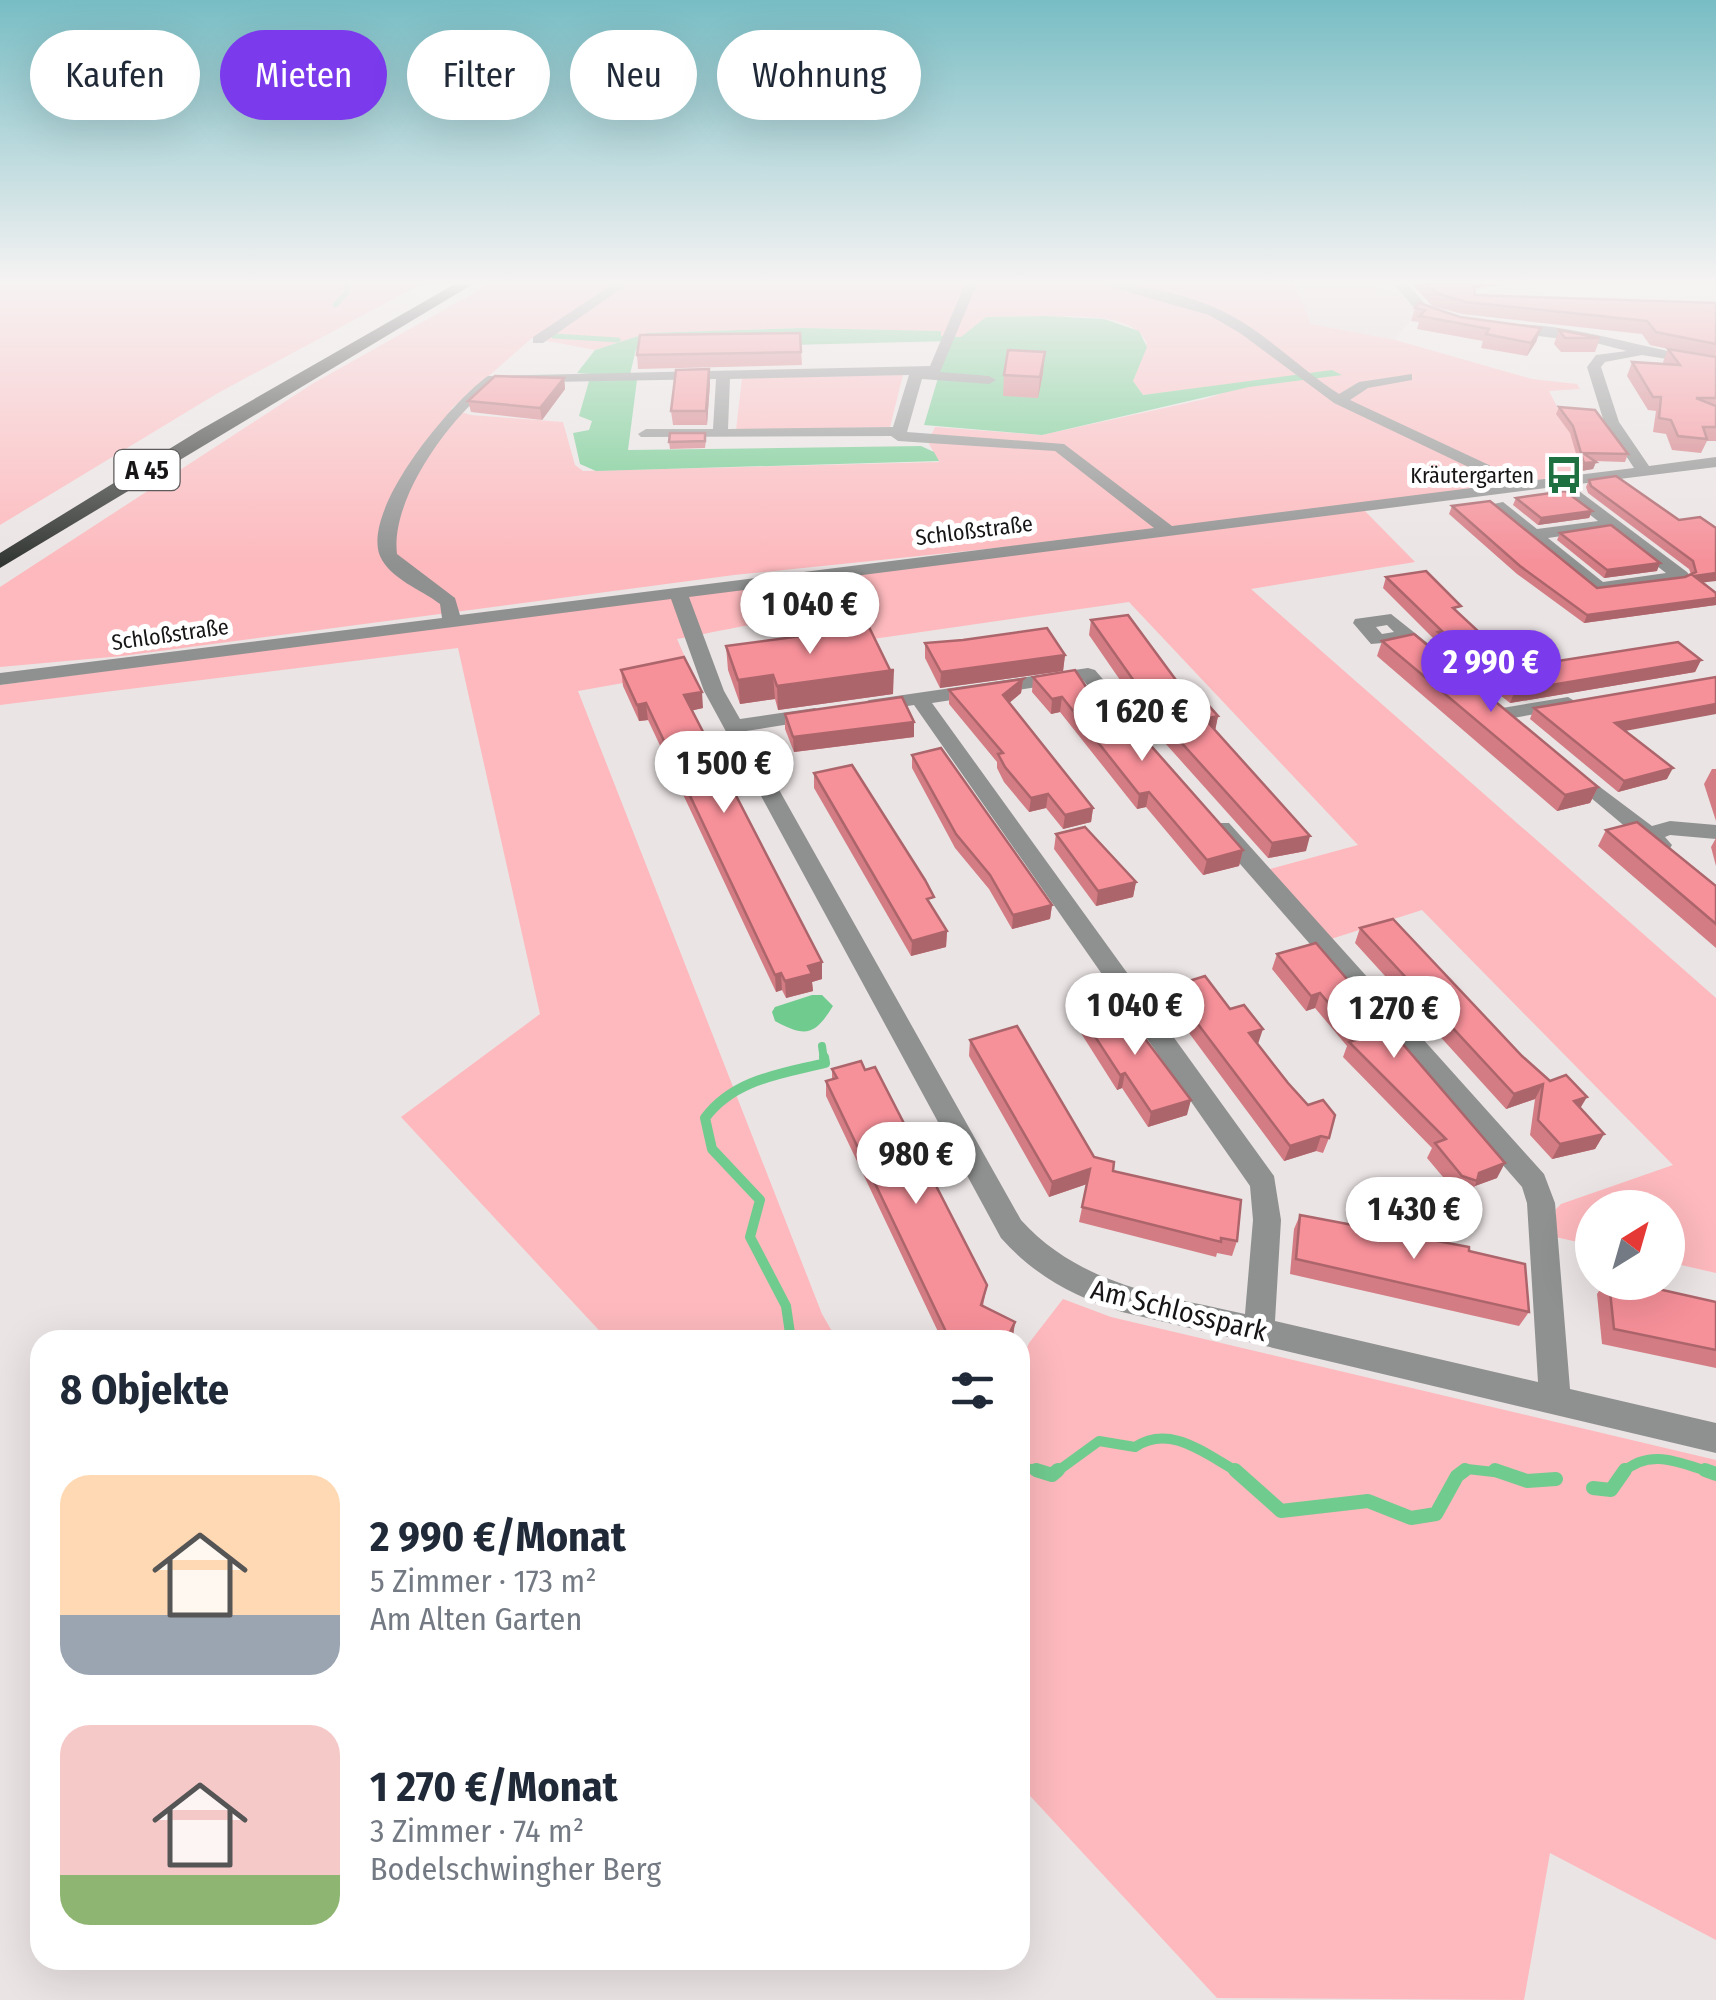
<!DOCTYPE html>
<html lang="de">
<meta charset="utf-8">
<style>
body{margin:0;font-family:"Fira Sans Condensed",sans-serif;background:#f6f6f7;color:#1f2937;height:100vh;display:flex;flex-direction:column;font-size:38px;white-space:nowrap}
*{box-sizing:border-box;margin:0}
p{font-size:32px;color:#747a83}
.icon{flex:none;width:55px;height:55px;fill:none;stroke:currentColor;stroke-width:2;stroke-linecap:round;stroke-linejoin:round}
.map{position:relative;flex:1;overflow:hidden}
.side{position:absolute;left:30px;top:1330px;width:1000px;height:640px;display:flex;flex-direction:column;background:#fff;border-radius:30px;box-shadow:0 10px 40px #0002}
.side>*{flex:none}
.hud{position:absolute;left:30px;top:30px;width:1000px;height:90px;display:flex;gap:20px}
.needle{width:65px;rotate:37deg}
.buttons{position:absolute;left:1575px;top:1190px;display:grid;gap:20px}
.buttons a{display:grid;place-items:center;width:110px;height:110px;border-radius:50%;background:#fff;box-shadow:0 10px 40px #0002;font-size:50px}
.price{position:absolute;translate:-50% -85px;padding:0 22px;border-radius:35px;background:#fff;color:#222;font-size:32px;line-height:65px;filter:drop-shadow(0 2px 5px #0008)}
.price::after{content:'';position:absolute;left:50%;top:60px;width:30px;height:22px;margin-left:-15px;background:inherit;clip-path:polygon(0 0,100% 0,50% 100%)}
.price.on{background:#7c3aed;color:#fff}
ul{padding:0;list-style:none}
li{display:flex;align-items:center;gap:30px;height:250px;padding:0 30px}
li span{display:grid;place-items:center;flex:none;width:280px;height:200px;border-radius:30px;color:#555}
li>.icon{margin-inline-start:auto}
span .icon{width:120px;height:120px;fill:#fffc;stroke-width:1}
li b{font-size:42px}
h2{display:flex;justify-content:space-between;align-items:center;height:120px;padding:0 30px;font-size:42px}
.tag{padding:0 35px;border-radius:45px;background:#fff;box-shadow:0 10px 40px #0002;font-size:35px;line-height:90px}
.tag.on{background:#7c3aed;color:#fff}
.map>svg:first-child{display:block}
.built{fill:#e6d6d7}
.green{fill:#fdb9bd;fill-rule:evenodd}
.water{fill:#70cb8f}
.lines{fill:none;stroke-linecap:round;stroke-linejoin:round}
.stream-far3{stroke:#70cb8f;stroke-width:5}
.stream-far2{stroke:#70cb8f;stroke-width:8}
.stream-far1{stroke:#70cb8f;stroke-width:10}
.stream{stroke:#70cb8f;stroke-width:14}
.minor{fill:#8f9190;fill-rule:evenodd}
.highway{fill:#323633;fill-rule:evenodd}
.wall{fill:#d47c84}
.shaded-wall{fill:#ac656b}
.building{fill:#f69099;stroke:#ac656b;stroke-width:2.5}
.labels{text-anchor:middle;stroke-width:10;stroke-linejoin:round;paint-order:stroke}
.far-poi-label{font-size:22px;fill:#171515;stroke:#fff;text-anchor:end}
.far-street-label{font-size:22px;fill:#171515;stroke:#fff}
.shield{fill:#fff;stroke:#5d5b5b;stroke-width:2.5}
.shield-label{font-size:25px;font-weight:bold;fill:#171515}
.street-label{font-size:28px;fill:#171515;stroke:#fff}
</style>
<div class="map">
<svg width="1716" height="2000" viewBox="0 0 1716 2000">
<rect width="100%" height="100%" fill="#ebe4e4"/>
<polygon class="built" points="1294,284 1374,284 1382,292 1404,292 1418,312 1409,312 1413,316 1395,340 1310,324"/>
<g class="green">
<polygon points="0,284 421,284 218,393 0,525"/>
<path d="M490,284H1294L1311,324L1395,340L1532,379L1577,384L1580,389L1549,391L1588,467L1509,488L1362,508L1415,562L1251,589L1716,998V1273L1668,1262V1208H1592V1245L1555,1237L1556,1209L1561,1204L1673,1165L1422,910L1331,939L1270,869L1358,845L1129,602L866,640L863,632C806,605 734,630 677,639L691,671L578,691L822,1314L837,1340H608L401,1117L540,1014L458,648L0,705V685L1124,535L734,575L122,656L0,667V587L312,384ZM1046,316C1076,318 1132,311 1147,343L1133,381L1143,395L1262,380L1205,399L1042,435L935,427L928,442L939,462L583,471L575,465L563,422L471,415L451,409L532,338L595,350L648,333L802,328L941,331V336L962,337L986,317Z"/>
<polygon points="903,375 890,427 736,430 742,378"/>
<polygon points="1063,1299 1111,1317 1716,1460 1716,1940 1550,1853 1524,2000 1217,1998 1020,1785 1020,1364 1029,1343"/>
</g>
<g class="water">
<polygon points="1046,316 1104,319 1139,331 1147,347 1133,381 1143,395 1332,370 1342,375 1249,387 1042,435 924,425 949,341 636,349 629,379 637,380 628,450 921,446 934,452 939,461 596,471 580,464 573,433 589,430 592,421 579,416 591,374 577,373 595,350 648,333 802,328 941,331 941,336 961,337 986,317"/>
<path d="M812,995H822L833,1006C815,1035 806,1038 775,1021L772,1012L775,1007Z"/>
</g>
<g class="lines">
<g class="stream-far3">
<polyline points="335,305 347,292 347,284"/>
<polyline points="554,336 618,340"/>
</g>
<polyline class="stream-far2" points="822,1046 824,1060"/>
<g class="stream-far1">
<path d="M791,1340L786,1306L750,1237L760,1200L712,1149L705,1118C734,1079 781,1074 825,1063L824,1057"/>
<polyline points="1020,1466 1045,1473"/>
<path d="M1055,1473L1099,1441L1135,1447C1171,1423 1206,1455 1240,1473"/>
<polyline points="1461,1473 1467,1469 1503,1473"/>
<path d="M1622,1473C1650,1447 1680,1463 1713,1473"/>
</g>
<g class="stream">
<polyline points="1036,1470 1052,1475 1058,1470"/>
<polyline points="1235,1470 1281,1511 1368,1501 1411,1518 1436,1514 1457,1476 1465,1470"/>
<polyline points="1495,1470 1527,1481 1556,1479"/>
<polyline points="1705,1470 1716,1474"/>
<polyline points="1593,1488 1611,1490 1625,1470"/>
</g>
<g class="minor">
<polygon points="613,284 628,284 543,343 533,343 533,337"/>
<path d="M965,284H977L940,372L989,376L996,380L989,384L922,379L907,432L1064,444L1172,526L1495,485L1477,471L1334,403L1240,333L1209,315L1100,284C1151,284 1207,298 1250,327C1281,348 1308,374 1339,394L1359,382L1412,374V380L1368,388L1350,400L1489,465L1512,483L1634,468L1604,422L1587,367L1596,355L1627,351L1596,343L1505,332L1500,331V325C1563,319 1650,352 1716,359V367L1642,355L1605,362L1601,367L1619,422L1649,466L1716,457V467L1571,485L1687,572L1690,576L1681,581L1593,592L1489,505L1503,502L1537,529L1598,521L1554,487L689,597L724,691L740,719L815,708L825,714L815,720L746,731L1021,1220C1081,1286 1162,1295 1245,1314L1253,1220L1250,1186L914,705L869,712L859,706L869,700L1088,668L1095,670L1143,726V734H1129L1083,680L932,703L1274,1176L1281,1220L1275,1321L1538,1382L1527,1203L1522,1187L1213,833L1210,828L1213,823H1229L1544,1174L1555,1203L1570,1389L1716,1423V1453L1122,1312C1073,1296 1035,1276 1001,1238L704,691L671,599L0,685V673L442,618L440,604C422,590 390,579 380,556C361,509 452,401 488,376L930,366ZM909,375L893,427L728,429L730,379ZM716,379L713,429H646L638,434L641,437L891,436L898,441L1055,451L1154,528L460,615L455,598L397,554C390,498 452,414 496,383ZM1609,529L1666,573L1603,582L1548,538Z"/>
<polygon points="1394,284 1407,284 1430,309 1453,319 1446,323 1420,315"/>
<path d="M1391,614L1440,653V661H1426L1405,641L1371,644L1353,623L1355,619ZM1387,625L1394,632L1382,634L1376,627Z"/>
<polygon points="1568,697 1578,703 1575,707 1502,720 1492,714 1502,708"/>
<polygon points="1572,766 1652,826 1670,821 1716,825 1716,839 1670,835 1665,837 1672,845 1669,850 1653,850 1565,776 1561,772"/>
</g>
<polygon class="highway" points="455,284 473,284 0,568 0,553 200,430"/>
</g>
<g class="wall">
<polygon points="1412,284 1504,284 1475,288 1475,295 1716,303 1716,441 1707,441 1701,453 1672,450 1666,434 1653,432 1656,411 1648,410 1627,376 1632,362 1664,364 1663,362 1668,349 1678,351 1650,345 1642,334 1462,314 1432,306"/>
<polygon points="1415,308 1460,317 1541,328 1536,342 1527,356 1481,348 1483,341 1417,329 1419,322 1411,321"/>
<polygon points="1559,330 1600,338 1595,352 1561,352 1554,344"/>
<polygon points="800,333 802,365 638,369 637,355"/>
<polygon points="709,369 710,383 707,425 673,425 671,411"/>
<polygon points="1043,373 1038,398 1003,396 1004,375"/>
<polygon points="564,378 565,389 542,420 471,412 468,401"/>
<polygon points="1559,407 1628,454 1625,462 1594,461 1596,462 1593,469 1581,471 1570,433 1556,414"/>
<polygon points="706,440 705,448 670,449 669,442"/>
<polygon points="1589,480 1679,520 1702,583 1716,593 1716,605 1584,623 1517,574 1449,514 1452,506 1597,588 1685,577 1691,574 1689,569 1588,493 1586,487"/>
<polygon points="1516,498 1592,511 1589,518 1538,525 1513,505"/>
<polygon points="1560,533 1657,571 1604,578 1557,540"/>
<polygon points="1386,577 1459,613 1510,661 1539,664 1701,660 1695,672 1510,703 1434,643 1435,640 1383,588"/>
<polygon points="1091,620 1187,695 1218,716 1215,730 1306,851 1268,858 1139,714 1140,709 1089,635"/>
<polygon points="1382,641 1598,787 1590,803 1557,811 1377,656"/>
<polygon points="925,643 1065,655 1063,671 940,688 925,658"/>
<polygon points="726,646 893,694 778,710 775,699 740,704 728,670"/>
<polygon points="621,670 703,708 692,710 822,962 822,979 812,982 813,991 786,998 782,990 776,992 648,720 639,721 623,686"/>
<polygon points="1033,677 1100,708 1243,850 1239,866 1203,875 1146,807 1137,809 1060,712 1051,714 1032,692"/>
<polygon points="1023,679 1021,693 1009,703 1093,808 1091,822 1063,829 1046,808 1029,812 1004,782 997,768 997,762 949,704 949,690"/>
<polygon points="1534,708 1626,731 1667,779 1618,792 1530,719"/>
<polygon points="785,714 914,737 794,752 785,729"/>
<polygon points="912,755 1052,905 1050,919 1012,929 989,889 955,848 912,768"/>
<polygon points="1712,769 1716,769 1716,821 1704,784"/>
<polygon points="814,773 933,909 947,931 946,947 911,956 814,788"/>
<polygon points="1606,830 1716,886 1716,948 1598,846"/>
<polygon points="1056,834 1136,882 1133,897 1096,906 1054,849"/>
<polygon points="1716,838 1716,866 1711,847"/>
<polygon points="1360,928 1580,1108 1604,1134 1595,1149 1552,1159 1530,1135 1535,1099 1506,1109 1355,943"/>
<polygon points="1316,943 1497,1178 1475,1186 1469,1196 1454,1190 1427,1158 1432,1148 1343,1057 1347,1046 1315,1008 1306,1011 1272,969 1277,954"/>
<polygon points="1170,987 1258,1044 1329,1138 1323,1153 1316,1151 1284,1161 1166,1002"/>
<polygon points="1081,1015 1187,1115 1148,1127 1122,1088 1117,1090 1079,1030"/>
<polygon points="970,1040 1094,1157 1113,1171 1237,1241 1232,1256 1217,1253 1216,1257 1079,1222 1087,1184 1049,1197 969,1056"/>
<polygon points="832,1069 987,1285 983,1306 1015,1322 1013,1336 1011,1340 942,1340 826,1096 826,1081 832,1079"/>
<polygon points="1300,1215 1469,1251 1529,1312 1519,1326 1290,1274 1294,1229"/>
<polygon points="1605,1282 1627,1282 1716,1302 1716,1368 1602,1344 1597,1294"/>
</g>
<g class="shaded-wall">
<polygon points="1472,284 1504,284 1470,289"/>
<polygon points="1541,328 1536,342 1527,356 1531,343"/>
<polygon points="1045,352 1043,373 1038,398 1040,377"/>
<polygon points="709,369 710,383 707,425 706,411"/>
<polygon points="564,378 565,389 542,420 540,408"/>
<polygon points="1596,462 1593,469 1581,471 1584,463"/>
<polygon points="1592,511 1589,518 1538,525 1541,518"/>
<polygon points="1660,563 1657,571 1604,578 1607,570"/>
<polygon points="1716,573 1716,581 1690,584 1694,576"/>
<polygon points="1716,598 1716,605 1584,623 1587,615"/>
<polygon points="1065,655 1063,671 940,688 941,672"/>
<polygon points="1701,660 1695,672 1510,703 1515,691"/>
<polygon points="894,670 893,694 778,710 777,686"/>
<polygon points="773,675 775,699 740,704 738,680"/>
<polygon points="1023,679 1021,693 1002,709 1003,695"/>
<polygon points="702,692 703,708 686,712 684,695"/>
<polygon points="1062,697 1060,712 1051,714 1052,699"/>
<polygon points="646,703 648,720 639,721 637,705"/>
<polygon points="1716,704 1716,714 1609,734 1615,723"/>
<polygon points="1218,716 1215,731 1205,719"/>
<polygon points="914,722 914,737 794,752 793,737"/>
<polygon points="1673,768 1667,779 1618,792 1624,781"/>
<polygon points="1598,787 1590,803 1557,811 1565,795"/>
<polygon points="1149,792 1146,807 1137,809 1139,794"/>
<polygon points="1048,794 1046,808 1029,812 1031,798"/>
<polygon points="1093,808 1091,822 1063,829 1065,815"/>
<polygon points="1310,836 1306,851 1268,858 1272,843"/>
<polygon points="1243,850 1239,866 1203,875 1207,860"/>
<polygon points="1136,882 1133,897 1096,906 1098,891"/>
<polygon points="1052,905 1050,919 1012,929 1013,915"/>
<polygon points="947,931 946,947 911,956 912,941"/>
<polygon points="822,962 822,979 812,982 813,991 786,998 785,981 808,966"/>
<polygon points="781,973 782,990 776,992 775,975"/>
<polygon points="1320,993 1315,1008 1306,1011 1311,996"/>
<polygon points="1263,1029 1258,1044 1249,1033"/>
<polygon points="1125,1073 1122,1088 1117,1090 1120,1075"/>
<polygon points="1543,1084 1535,1099 1506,1109 1514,1094"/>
<polygon points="1587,1097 1578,1112 1574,1101"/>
<polygon points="1191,1100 1187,1115 1148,1127 1151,1112"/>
<polygon points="1604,1134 1595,1149 1552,1159 1560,1144"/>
<polygon points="1321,1136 1316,1151 1284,1161 1290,1146"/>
<polygon points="1505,1163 1497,1178 1475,1186 1479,1173"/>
<polygon points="1090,1169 1087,1184 1049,1197 1052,1182"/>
<polygon points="1015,1322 1013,1336 1011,1340 1006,1340"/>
</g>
<g class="building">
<polygon points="1427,284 1474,284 1475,295 1716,303 1716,344 1656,332 1647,321 1466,302 1436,293"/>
<polygon points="1419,303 1460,317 1541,328 1531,343 1486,334 1489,329 1420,316 1425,310 1415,308"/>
<polygon points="1559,330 1600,338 1565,338"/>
<polygon points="800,333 801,352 637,355 640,335"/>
<polygon points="1668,349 1716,357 1716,398 1696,398 1716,406 1716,427 1703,427 1707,439 1678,436 1671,420 1659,418 1661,397 1653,397 1632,362 1680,365"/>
<polygon points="1008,350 1045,352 1040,377 1004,375"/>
<polygon points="709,369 706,411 671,411 676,370"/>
<polygon points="495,376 564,378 540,408 468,401"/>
<polygon points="1559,407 1595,410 1628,454 1583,453 1596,462 1584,463 1573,426"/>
<polygon points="670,433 705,433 705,441 669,442"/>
<polygon points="1616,476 1679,520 1700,517 1716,528 1716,573 1694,576 1716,593 1716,598 1587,615 1520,566 1452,506 1490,501 1597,588 1685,577 1696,572 1693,561 1591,486 1589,480"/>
<polygon points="1565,491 1592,511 1541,518 1516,498"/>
<polygon points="1611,525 1660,563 1607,570 1560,533"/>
<polygon points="1426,571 1461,606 1453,608 1510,661 1532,658 1539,664 1678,642 1701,660 1515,691 1438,632 1442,631 1386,577"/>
<polygon points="1128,615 1187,695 1202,698 1218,716 1205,719 1310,836 1272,843 1142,699 1146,698 1091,620"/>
<polygon points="869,627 890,670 894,670 777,686 773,675 738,680 726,646"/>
<polygon points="1047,628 1065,655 941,672 925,643 963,640"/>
<polygon points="1414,634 1598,787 1565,795 1382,641"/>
<polygon points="684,657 702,692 684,695 822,962 808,966 812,974 785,981 781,973 775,975 646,703 637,705 621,670"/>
<polygon points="1075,670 1100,708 1115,705 1243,850 1207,860 1149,792 1139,794 1062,697 1052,699 1033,677"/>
<polygon points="1716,677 1716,704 1615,723 1673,768 1624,781 1534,708"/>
<polygon points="1023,679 1003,695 1093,808 1065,815 1048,794 1031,798 1005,767 998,754 1003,753 949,690"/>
<polygon points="902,697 914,722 793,737 785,714"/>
<polygon points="941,748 1052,905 1013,915 990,875 956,834 912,755"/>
<polygon points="852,765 925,880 934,897 927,899 947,931 912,941 814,773"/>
<polygon points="1637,822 1716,886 1716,924 1606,830"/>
<polygon points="1085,827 1136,882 1098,891 1056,834"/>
<polygon points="1393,919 1522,1056 1550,1081 1566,1075 1587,1097 1574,1101 1604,1134 1560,1144 1538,1120 1543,1084 1514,1094 1360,928"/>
<polygon points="1316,943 1505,1163 1479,1173 1477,1181 1462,1176 1435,1143 1446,1139 1349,1042 1359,1039 1320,993 1311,996 1277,954"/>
<polygon points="1205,976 1230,1009 1244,1005 1263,1029 1249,1033 1288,1083 1308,1105 1323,1100 1335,1115 1329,1138 1321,1136 1290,1146 1170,987"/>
<polygon points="1119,1004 1191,1100 1151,1112 1125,1073 1120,1075 1081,1015"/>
<polygon points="1017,1026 1094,1157 1114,1162 1113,1171 1241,1200 1237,1241 1221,1238 1221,1242 1082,1207 1090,1169 1052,1182 970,1040"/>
<polygon points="861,1061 865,1070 875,1067 987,1285 981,1305 1015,1322 1006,1340 950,1340 826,1081 837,1078 832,1069"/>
<polygon points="1300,1215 1469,1247 1469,1251 1525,1264 1529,1312 1296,1259"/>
<polygon points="1609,1282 1627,1282 1716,1302 1716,1350 1614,1329"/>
</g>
<linearGradient id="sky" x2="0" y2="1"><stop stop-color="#78bdc4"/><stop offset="0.5" stop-color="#f6f3f3"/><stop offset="1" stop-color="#f6f3f3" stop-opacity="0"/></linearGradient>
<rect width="1716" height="564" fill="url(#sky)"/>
<defs>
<g id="bus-bare" transform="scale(3)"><path d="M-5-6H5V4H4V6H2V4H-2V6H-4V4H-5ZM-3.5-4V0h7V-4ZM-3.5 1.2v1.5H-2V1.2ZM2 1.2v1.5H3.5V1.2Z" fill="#1f7041" stroke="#fff" stroke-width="2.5" paint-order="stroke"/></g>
</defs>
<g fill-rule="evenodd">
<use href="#bus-bare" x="1564" y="475"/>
</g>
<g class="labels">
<g class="far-poi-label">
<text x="1534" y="483">Kräutergarten</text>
</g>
<g class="far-street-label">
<text transform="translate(974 530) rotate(-7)" y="8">Schloßstraße</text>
<text transform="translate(170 634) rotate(-8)" y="8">Schloßstraße</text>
</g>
<rect class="shield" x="114.5" y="450" width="65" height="40" rx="8"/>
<g class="shield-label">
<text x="147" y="479">A 45</text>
</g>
<g class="street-label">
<text transform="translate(1179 1310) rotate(14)" y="10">Am Schlosspark</text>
</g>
</g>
</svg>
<div class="buttons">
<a><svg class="needle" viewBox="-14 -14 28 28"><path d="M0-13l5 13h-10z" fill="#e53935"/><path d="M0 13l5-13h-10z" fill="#747a83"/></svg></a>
</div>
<b class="price" style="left:810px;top:657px">1 040 €</b>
<b class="price on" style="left:1491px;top:715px">2 990 €</b>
<b class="price" style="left:1142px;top:764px">1 620 €</b>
<b class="price" style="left:724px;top:816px">1 500 €</b>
<b class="price" style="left:1135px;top:1058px">1 040 €</b>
<b class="price" style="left:1394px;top:1061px">1 270 €</b>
<b class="price" style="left:916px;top:1207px">980 €</b>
<b class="price" style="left:1414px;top:1262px">1 430 €</b>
<div class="hud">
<a class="tag">Kaufen</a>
<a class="tag on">Mieten</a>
<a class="tag">Filter</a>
<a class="tag">Neu</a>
<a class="tag">Wohnung</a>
</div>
<section class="side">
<h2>8 Objekte<svg class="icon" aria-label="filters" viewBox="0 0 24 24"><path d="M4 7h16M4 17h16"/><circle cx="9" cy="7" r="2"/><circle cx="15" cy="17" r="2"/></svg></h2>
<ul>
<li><span style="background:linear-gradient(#ffd9b3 70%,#9aa5b1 0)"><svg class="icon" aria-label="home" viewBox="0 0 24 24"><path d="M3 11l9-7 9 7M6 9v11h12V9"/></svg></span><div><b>2 990 €/Monat</b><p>5 Zimmer · 173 m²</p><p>Am Alten Garten</p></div></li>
<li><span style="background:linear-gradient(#f6c9c9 75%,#8fb573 0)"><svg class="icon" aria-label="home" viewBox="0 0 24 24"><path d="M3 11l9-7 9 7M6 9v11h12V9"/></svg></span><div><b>1 270 €/Monat</b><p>3 Zimmer · 74 m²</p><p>Bodelschwingher Berg</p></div></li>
</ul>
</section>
</div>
